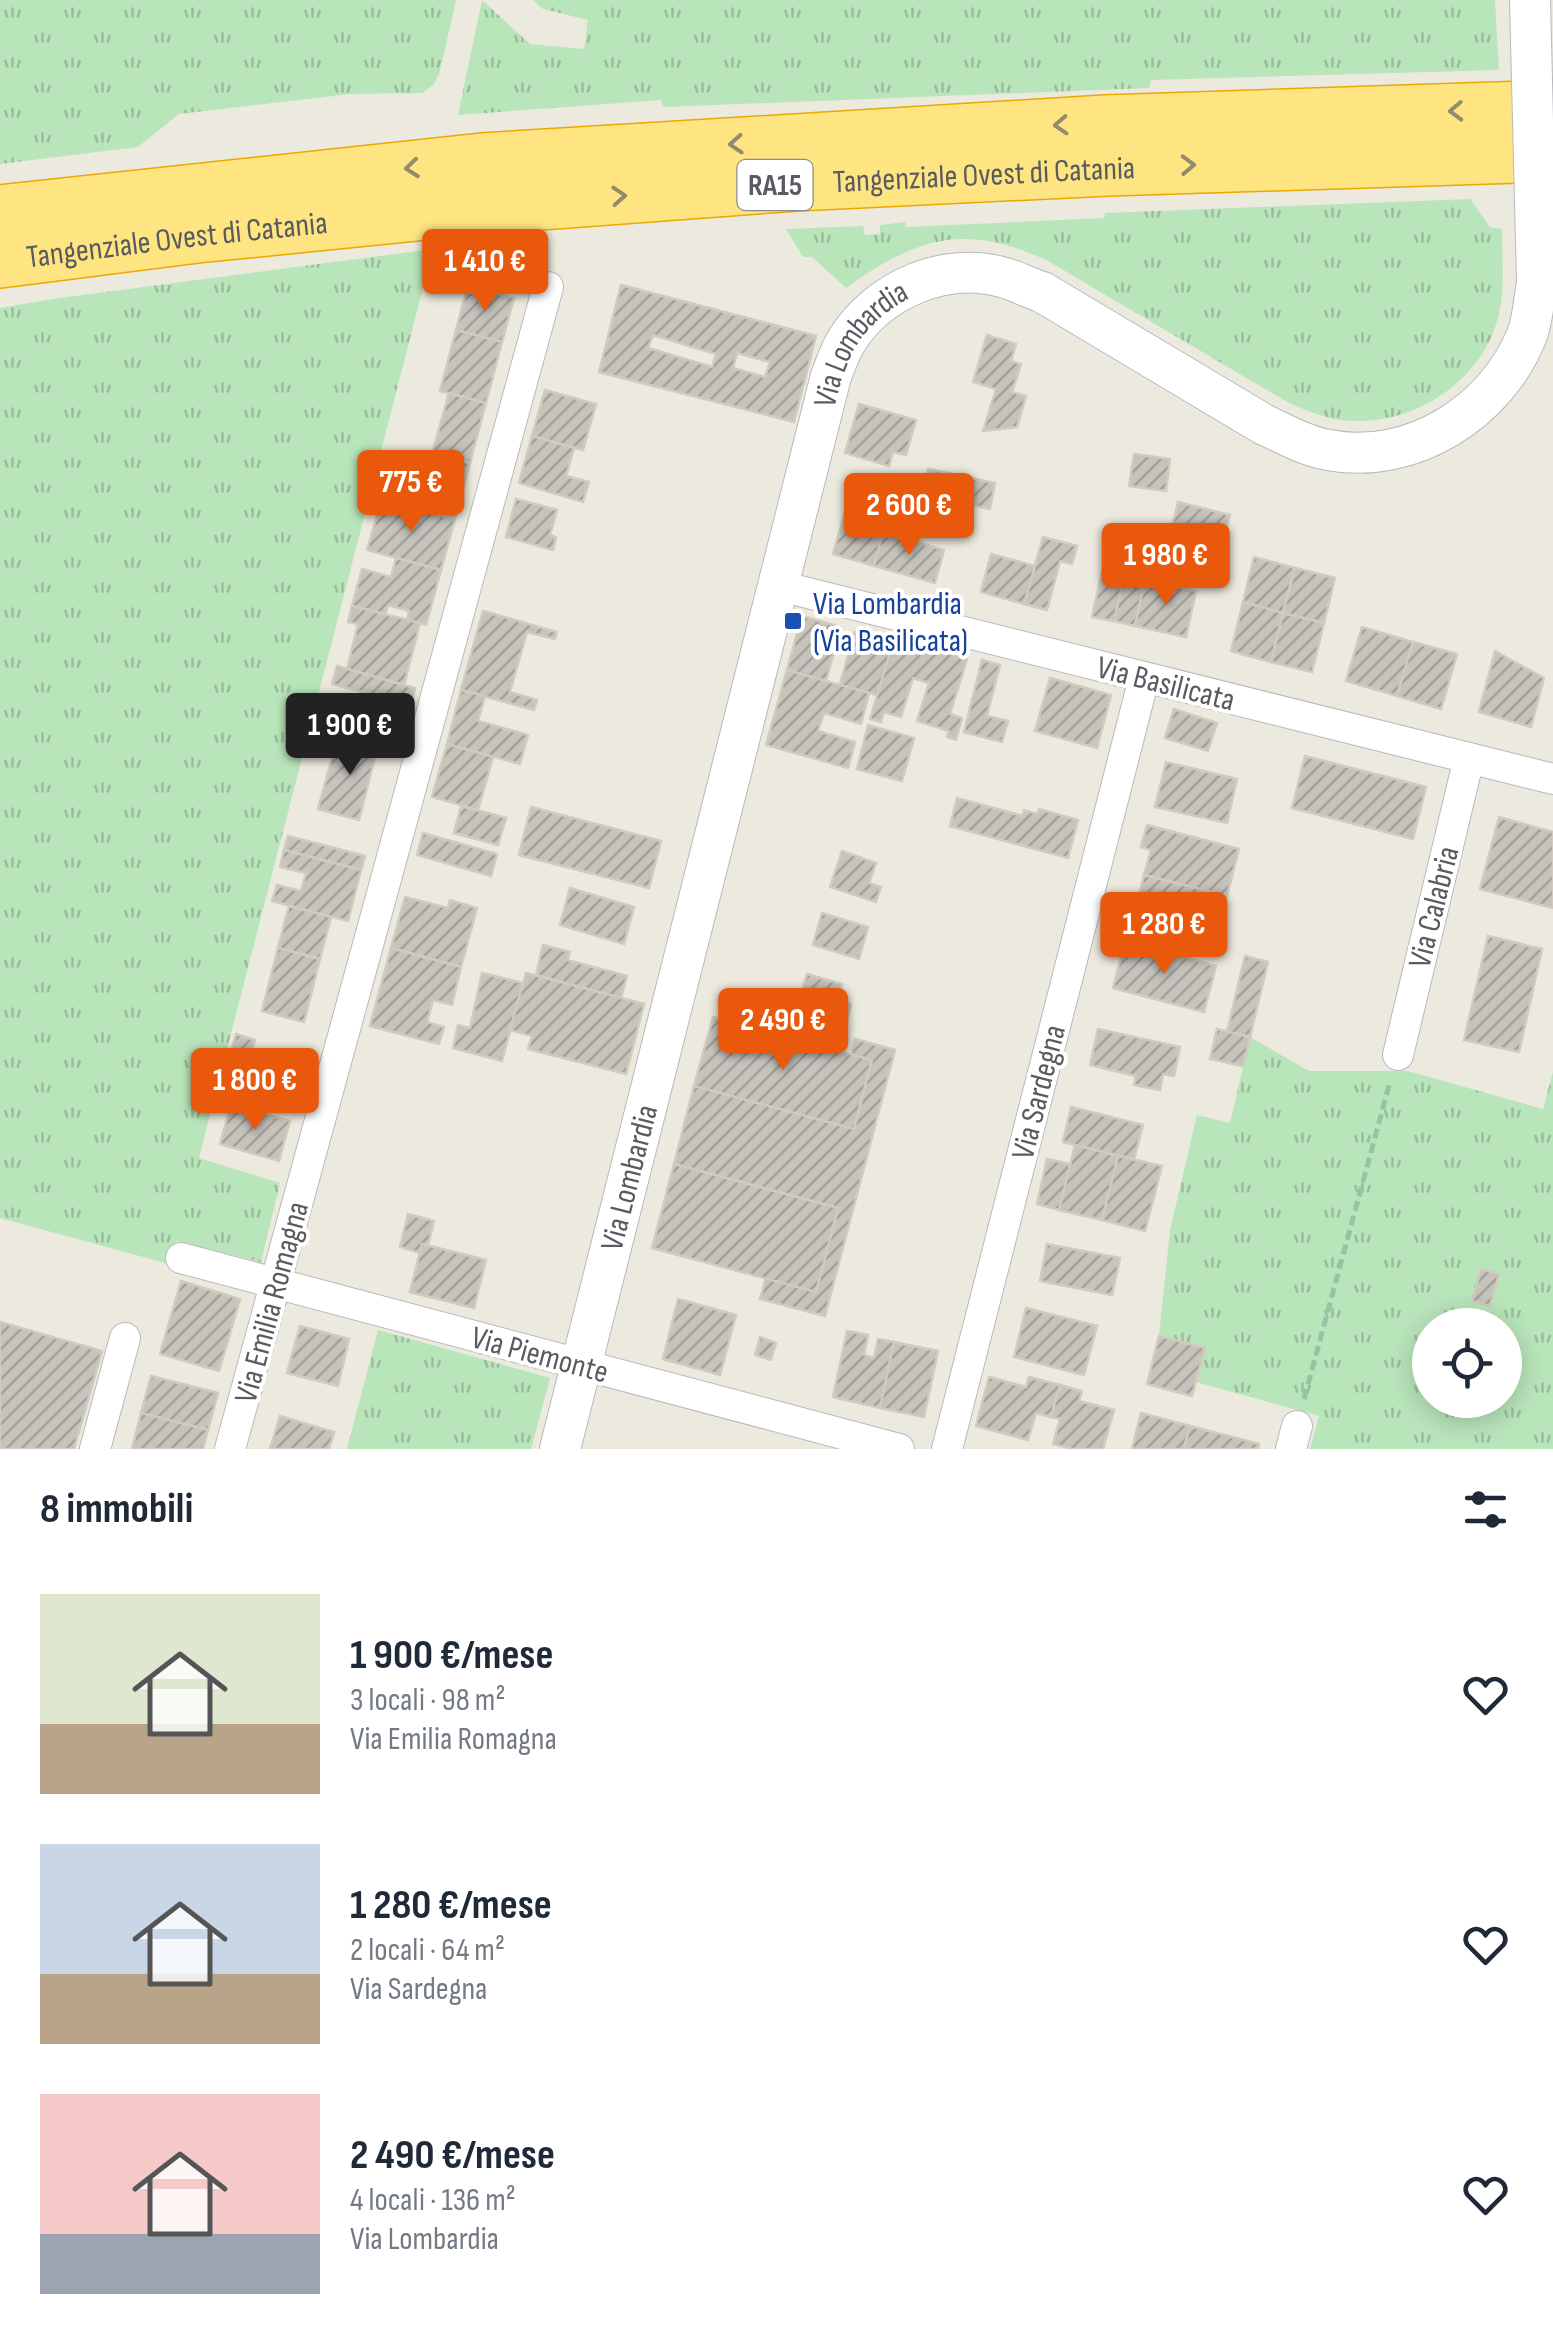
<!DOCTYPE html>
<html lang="it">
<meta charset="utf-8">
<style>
body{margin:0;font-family:"Sofia Sans Condensed",sans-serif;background:#f6f6f7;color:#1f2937;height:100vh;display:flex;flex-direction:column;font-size:38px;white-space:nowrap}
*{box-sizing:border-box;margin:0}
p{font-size:32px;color:#747a83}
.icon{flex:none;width:55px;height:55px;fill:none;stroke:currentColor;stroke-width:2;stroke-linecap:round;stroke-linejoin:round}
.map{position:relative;height:1449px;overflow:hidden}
.side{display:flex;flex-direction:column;background:#fff;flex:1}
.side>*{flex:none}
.tools{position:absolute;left:1412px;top:1308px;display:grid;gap:20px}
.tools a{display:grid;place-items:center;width:110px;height:110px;border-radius:50%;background:#fff;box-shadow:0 5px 25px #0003;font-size:50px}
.price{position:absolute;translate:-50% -85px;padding:0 22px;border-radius:10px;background:#ea580c;color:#fff;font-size:32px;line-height:65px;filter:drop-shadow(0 2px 5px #0008)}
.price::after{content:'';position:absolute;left:50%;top:60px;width:30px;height:22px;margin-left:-15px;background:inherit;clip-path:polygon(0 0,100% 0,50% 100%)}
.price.selected{background:#222;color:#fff}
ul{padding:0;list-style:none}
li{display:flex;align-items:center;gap:30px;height:250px;padding:0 40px}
li span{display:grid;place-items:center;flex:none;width:280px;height:200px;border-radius:0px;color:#555}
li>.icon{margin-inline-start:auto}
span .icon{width:120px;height:120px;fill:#fffc;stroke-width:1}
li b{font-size:42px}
h2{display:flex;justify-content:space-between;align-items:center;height:120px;padding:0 40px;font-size:42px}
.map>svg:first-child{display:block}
.grass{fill:url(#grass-tufts);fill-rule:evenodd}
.building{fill:url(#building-hatch);stroke:#d0cbbd;stroke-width:2.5;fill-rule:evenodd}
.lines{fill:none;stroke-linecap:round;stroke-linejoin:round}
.minor-casing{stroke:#b7b9be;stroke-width:32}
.tertiary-casing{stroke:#b7b9be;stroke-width:42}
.motorway-casing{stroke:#eaa900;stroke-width:58}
.path{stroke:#92c6a2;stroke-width:5;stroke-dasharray:10 5;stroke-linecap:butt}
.minor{stroke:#fff;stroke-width:30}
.tertiary{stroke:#fff;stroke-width:40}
.motorway{stroke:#ffe482;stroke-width:55}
.tertiary-bridge-casing{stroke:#b7b9be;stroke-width:42;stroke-linecap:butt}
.tertiary-bridge{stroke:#fff;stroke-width:40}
.oneway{stroke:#928b6c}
.transit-dot{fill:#1a4fb4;stroke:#fff;stroke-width:4}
.labels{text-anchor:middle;stroke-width:8;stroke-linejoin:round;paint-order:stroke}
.shield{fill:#fff;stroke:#8a8c90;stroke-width:2.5}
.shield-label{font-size:30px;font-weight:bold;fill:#585b60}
.street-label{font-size:32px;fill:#585b60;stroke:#fff}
.transit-label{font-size:32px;fill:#164399;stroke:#fff;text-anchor:start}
</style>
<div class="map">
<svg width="1553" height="1449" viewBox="0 0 1553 1449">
<defs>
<pattern id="grass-tufts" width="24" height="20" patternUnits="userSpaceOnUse" patternTransform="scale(2.5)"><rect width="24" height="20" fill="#b9e5bb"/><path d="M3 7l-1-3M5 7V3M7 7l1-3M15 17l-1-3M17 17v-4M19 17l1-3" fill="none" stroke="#99bd9b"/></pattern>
<pattern id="building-hatch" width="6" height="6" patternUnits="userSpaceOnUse" patternTransform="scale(2.5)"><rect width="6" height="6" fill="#c6c3bc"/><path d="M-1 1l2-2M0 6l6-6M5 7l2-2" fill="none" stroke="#a4a19c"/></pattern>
</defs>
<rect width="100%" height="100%" fill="#ece9de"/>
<g class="grass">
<polygon points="0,0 456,0 439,75 433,85 423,93 351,94 179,114 138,147 0,164"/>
<polygon points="482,0 530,44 584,49 588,20 543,9 533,0 1495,0 1499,70 1151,80 1149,88 663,107 661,100 458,115"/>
<path d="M1470,199L1490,227L1502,229C1502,256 1505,286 1499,314C1483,383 1410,429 1340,420C1322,417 1305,410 1289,403L1048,261C965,222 917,237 846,288L812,257H803L786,229L863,226L865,235L880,234V225L905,222L906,227L1104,218L1105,213Z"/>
<polygon points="433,249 199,1158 280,1183 261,1262 176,1241 169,1264 0,1218 0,308 52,299"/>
<path d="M1250,1037L1309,1071H1408L1543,1109L1553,1072V1449H1310L1319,1416L1196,1382L1204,1348L1159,1336L1170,1230L1197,1115L1230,1123ZM1430,1325H1505V1400H1430Z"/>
<polygon points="378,1330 550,1378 531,1449 347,1449"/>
</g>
<g class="building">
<polygon points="468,285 514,298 502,342 456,330"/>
<path d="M621,285L816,336L794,422L599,372ZM653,335L716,354L712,367L648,348ZM737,353L770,362L765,377L733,368Z"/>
<polygon points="456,330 502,342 486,403 440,391"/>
<polygon points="987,335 1016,344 1011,361 1021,364 1012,392 1026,396 1017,427 983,431 996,389 973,382"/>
<polygon points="545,390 596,404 583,450 532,436"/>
<polygon points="449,393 486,403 470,463 432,454"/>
<polygon points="859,404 916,420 906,455 893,452 889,466 845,453"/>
<polygon points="532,436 574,448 566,476 589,482 583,502 519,483"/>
<polygon points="432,454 470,463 455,519 394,502 399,484 422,490"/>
<polygon points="1134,454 1170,459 1166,491 1129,486"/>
<polygon points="928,469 995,483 990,509 923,495"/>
<polygon points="849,498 889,510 874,566 833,554"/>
<polygon points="382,499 455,519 441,570 367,550"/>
<polygon points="516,499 557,510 550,535 556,537 553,550 506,537"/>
<polygon points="1178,502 1230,515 1218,560 1167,547"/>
<polygon points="883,532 944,550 935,583 874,566"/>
<polygon points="1043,537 1077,546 1072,564 1060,561 1047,610 1024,604"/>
<polygon points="991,554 1035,566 1024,604 981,592"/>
<polygon points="1254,557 1295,568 1283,613 1243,602"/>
<polygon points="396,558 441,570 426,625 407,620 409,611 388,605 385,614 352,606 362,569 391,577"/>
<polygon points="1295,568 1335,578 1324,623 1283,613"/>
<polygon points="1102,571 1124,576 1114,621 1092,617"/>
<polygon points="1124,576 1145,580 1135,626 1114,621"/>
<polygon points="1145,580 1196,591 1186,637 1135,626"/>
<polygon points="1243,602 1283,613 1271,662 1231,651"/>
<polygon points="352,606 420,623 404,685 347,669 358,624 348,622"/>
<polygon points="483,611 557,632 555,639 527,632 510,692 537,700 534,710 461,690"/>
<polygon points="1283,613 1324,623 1312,672 1271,662"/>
<polygon points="802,616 841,627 826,681 787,670"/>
<polygon points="1362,627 1413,642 1397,696 1346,681"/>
<polygon points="854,632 894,643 877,695 840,685"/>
<polygon points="895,636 967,659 950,714 962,718 956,740 947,737 949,731 917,721 929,683 913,678 901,717 884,712 881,722 870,719"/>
<polygon points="1413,642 1457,654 1441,709 1397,696"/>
<polygon points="1495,651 1544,678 1531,727 1479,712"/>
<polygon points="982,660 1000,665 987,716 1008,721 1002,742 964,732"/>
<polygon points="337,666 415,688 400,742 355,730 366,693 332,684"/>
<polygon points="787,670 869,693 861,724 824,713 818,731 855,742 848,768 766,745"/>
<polygon points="1050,678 1111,695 1097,748 1035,731"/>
<polygon points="461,690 485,696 478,721 528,735 520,764 447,744"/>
<polygon points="1174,709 1217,723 1208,751 1165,738"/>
<polygon points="868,725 914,738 902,781 857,769"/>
<polygon points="355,730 380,737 359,820 318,809 333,754 349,759"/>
<polygon points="447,744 493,757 478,810 432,797"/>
<polygon points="1305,756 1426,787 1413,839 1292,808"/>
<polygon points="1166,762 1237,779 1227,823 1155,807"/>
<polygon points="957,798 1023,816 1024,810 1037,814 1039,809 1078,820 1068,858 950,826"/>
<polygon points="461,806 506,818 498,845 454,833"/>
<polygon points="531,807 661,841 649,888 519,855"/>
<polygon points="1499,817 1553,832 1553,908 1480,889"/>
<polygon points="1147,825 1239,849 1227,896 1144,875 1151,850 1141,847"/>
<polygon points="423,833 497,854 491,876 417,855"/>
<polygon points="288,836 365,856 361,870 284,850"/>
<polygon points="284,850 361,870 348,921 272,901 277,885 301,891 306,873 280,867"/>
<polygon points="842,851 876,863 869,883 881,887 876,902 830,887"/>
<polygon points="1144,875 1227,896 1215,942 1124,918 1131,893 1139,896"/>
<polygon points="570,888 634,907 624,944 560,925"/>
<polygon points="405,897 448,908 450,900 477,908 461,967 391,948"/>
<polygon points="289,906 331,917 320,959 278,948"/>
<polygon points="822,913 868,927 859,959 813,945"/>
<polygon points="1488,936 1542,949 1519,1052 1464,1040"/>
<polygon points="1125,941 1216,966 1204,1012 1113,988"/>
<polygon points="543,945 570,952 567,960 627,976 621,998 536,975"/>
<polygon points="278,948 320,959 304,1022 262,1011"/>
<polygon points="391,948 461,967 452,1005 433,1000 427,1022 444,1027 439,1044 370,1026"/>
<polygon points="1245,956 1268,962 1250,1037 1227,1032"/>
<polygon points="482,973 523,983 502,1061 453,1048 458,1025 470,1028"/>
<polygon points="526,973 644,1004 626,1074 528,1049 532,1036 510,1030"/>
<polygon points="807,974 842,984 837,1000 851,1004 846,1023 797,1008"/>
<polygon points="713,1017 872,1060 854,1129 694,1086"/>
<polygon points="1098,1029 1180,1047 1174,1076 1163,1074 1160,1090 1134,1085 1136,1076 1090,1065"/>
<polygon points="1217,1029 1250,1037 1243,1066 1210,1059"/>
<polygon points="236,1034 255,1040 238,1101 219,1096"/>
<polygon points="855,1039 895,1050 825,1316 760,1299 766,1278 816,1292 838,1208 674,1164 694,1086 854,1129 872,1060 851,1054"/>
<polygon points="231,1105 290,1121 279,1161 220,1144"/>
<polygon points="1071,1107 1143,1125 1134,1159 1063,1142"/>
<polygon points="1075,1145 1118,1156 1102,1220 1059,1210"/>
<polygon points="1118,1156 1162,1166 1145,1231 1102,1220"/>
<polygon points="1047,1159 1070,1164 1059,1210 1037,1204"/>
<polygon points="674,1164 838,1208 816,1292 652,1248"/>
<polygon points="408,1214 434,1221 428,1245 422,1244 420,1253 400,1247"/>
<polygon points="422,1244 486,1260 474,1308 410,1292"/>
<polygon points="1047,1244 1120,1258 1112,1295 1040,1281"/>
<polygon points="1481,1269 1499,1274 1490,1306 1472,1301"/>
<polygon points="181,1281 240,1299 219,1371 160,1354"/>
<polygon points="678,1299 736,1315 720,1375 663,1359"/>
<polygon points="1026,1308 1097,1326 1084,1375 1014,1357"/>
<polygon points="0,1322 102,1351 74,1449 0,1449"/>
<polygon points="300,1326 349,1339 338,1386 287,1373"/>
<polygon points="847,1331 868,1335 864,1355 874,1358 878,1339 894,1342 880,1408 833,1397"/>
<polygon points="1159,1336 1205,1348 1192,1396 1147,1384"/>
<polygon points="760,1337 776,1343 771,1360 755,1355"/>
<polygon points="894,1342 938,1351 924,1417 880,1408"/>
<polygon points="151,1376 218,1393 208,1430 141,1413"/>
<polygon points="989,1377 1026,1387 1029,1377 1060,1385 1051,1417 1036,1413 1028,1440 976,1426"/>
<polygon points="1060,1385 1082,1391 1079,1401 1114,1410 1103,1449 1073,1449 1053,1444 1060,1419 1051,1417"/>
<polygon points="141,1413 208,1430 203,1449 132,1449"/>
<polygon points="1141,1413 1190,1426 1184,1449 1132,1449"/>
<polygon points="280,1416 334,1432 329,1449 270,1449"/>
<polygon points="1190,1426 1259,1444 1258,1449 1184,1449"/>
</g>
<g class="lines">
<g class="minor-casing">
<g id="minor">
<polyline points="780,586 1553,779"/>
<polyline points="1398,1055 1469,758"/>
<polyline points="181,1258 899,1449"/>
<polyline points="95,1449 125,1338"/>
<polyline points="230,1449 548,287"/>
<polyline points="947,1449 1144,678"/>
<polyline points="1291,1449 1297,1426"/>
</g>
</g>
<g class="tertiary-casing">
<g id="tertiary">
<path id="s1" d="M560,1449L831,376C836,364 840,351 847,340C879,289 947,260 1005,278C1018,282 1030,288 1042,292L1263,424C1284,434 1306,446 1328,450C1412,466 1496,412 1527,335C1533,319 1534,299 1537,282"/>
</g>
</g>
<g class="motorway-casing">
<g id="motorway">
<polyline points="0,213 482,161 1106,123 1553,108"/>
<path id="s2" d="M0,260L197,235L486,206L796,183L1108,168L1553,154"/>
</g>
</g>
<polyline class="path" points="1304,1399 1390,1082"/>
<use href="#minor" class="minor"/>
<use href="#tertiary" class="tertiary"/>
<use href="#motorway" class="motorway"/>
<g class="tertiary-bridge-casing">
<polyline id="tertiary-bridge" points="1530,0 1537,282"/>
</g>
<use href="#tertiary-bridge" class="tertiary-bridge"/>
</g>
<defs><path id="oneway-chevron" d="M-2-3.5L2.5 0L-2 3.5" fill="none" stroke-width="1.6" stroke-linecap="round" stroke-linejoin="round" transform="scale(2.5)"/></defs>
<g class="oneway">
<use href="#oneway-chevron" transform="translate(1456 111) rotate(178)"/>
<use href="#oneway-chevron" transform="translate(1061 125) rotate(177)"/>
<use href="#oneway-chevron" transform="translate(736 144) rotate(176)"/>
<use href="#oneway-chevron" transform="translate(1188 165) rotate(-2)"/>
<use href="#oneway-chevron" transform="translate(412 168) rotate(174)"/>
<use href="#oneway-chevron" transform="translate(619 196) rotate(-4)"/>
</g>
<rect class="transit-dot" x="783" y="611" width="20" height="20" rx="5"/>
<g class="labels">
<rect class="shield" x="737.5" y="160" width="75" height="50" rx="8"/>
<g class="shield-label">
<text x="775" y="195">RA15</text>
</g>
<g class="street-label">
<text dy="11" stroke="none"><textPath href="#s2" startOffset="988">Tangenziale Ovest di Catania</textPath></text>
<text dy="11" stroke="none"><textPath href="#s2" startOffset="178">Tangenziale Ovest di Catania</textPath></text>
<text dy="11" stroke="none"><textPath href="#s1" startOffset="1150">Via Lombardia</textPath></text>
<text transform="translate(1166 683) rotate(14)" y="11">Via Basilicata</text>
<text transform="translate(1433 907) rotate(-76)" y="11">Via Calabria</text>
<text transform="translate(1038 1092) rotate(-76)" y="11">Via Sardegna</text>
<text dy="11" stroke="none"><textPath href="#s1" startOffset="280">Via Lombardia</textPath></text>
<text transform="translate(271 1302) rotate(-75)" y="11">Via Emilia Romagna</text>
<text transform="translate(540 1354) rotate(15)" y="11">Via Piemonte</text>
</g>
<g class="transit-label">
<text x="813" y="614">Via Lombardia<tspan x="813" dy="37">(Via Basilicata)</tspan></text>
</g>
</g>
</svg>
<div class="tools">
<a><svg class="icon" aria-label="locate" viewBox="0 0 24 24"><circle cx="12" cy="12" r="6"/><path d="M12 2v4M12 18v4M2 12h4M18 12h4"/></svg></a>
</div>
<b class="price" style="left:485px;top:314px">1 410 €</b>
<b class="price" style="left:411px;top:535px">775 €</b>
<b class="price" style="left:909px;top:558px">2 600 €</b>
<b class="price" style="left:1166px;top:608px">1 980 €</b>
<b class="price selected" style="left:350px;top:778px">1 900 €</b>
<b class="price" style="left:1164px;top:977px">1 280 €</b>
<b class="price" style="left:783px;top:1073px">2 490 €</b>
<b class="price" style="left:255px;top:1133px">1 800 €</b>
</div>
<section class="side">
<h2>8 immobili<svg class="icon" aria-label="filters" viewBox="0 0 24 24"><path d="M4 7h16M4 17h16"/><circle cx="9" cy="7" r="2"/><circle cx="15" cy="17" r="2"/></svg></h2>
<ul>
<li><span style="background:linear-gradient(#dfe7d0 65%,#b9a48a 0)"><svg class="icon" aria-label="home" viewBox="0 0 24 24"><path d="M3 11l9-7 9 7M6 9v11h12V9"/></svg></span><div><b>1 900 €/mese</b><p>3 locali · 98 m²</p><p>Via Emilia Romagna</p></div><svg class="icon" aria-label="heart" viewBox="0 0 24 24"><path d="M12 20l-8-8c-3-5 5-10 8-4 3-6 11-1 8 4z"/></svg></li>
<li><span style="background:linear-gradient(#c9d6e8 65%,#b9a48a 0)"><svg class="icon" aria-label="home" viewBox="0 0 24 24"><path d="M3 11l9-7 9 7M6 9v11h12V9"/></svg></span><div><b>1 280 €/mese</b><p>2 locali · 64 m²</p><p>Via Sardegna</p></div><svg class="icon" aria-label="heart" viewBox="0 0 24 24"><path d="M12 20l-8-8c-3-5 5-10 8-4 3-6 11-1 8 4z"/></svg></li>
<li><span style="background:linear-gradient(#f6c9c9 70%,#9aa5b1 0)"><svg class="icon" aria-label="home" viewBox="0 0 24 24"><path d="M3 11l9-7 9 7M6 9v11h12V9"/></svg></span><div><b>2 490 €/mese</b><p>4 locali · 136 m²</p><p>Via Lombardia</p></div><svg class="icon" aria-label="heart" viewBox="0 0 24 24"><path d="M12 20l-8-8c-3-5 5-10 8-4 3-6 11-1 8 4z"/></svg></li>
</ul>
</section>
